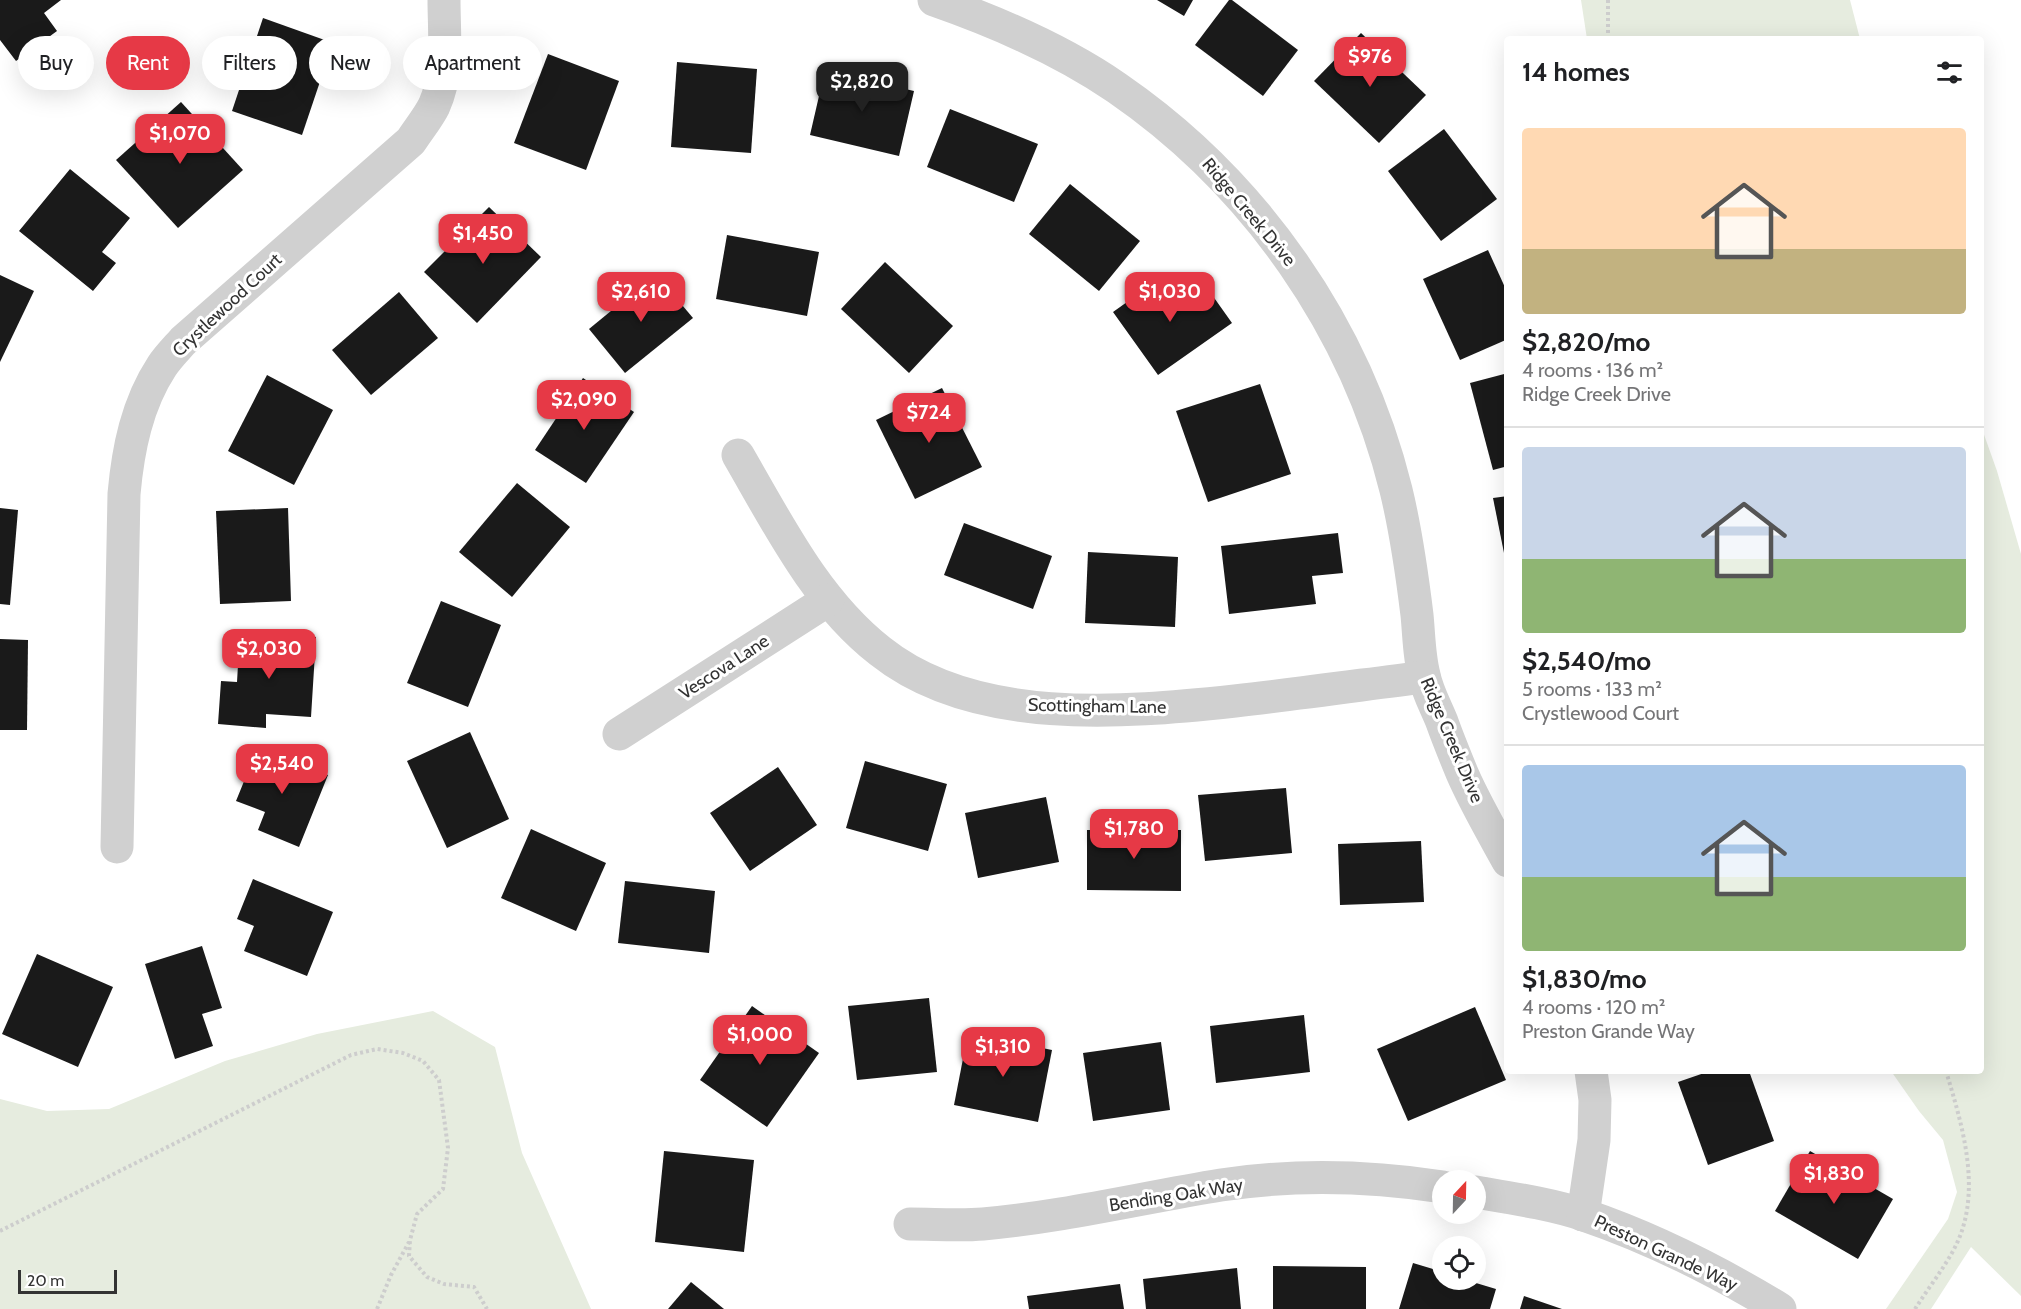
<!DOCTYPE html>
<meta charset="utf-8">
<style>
body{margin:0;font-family:Cabin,sans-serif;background:#f2f2f2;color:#202124;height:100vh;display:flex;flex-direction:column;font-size:22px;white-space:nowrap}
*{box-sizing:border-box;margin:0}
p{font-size:20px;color:#757577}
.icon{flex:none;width:33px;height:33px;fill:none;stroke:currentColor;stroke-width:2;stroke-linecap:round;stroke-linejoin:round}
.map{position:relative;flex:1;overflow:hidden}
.drawer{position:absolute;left:1504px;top:36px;width:480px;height:1038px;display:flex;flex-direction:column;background:#fff;border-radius:6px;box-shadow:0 6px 24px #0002}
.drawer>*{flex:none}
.guide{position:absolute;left:18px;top:36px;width:570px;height:54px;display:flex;gap:12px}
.needle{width:39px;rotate:22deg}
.buttons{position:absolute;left:1432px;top:1170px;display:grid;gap:12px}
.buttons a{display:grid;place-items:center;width:54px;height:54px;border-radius:50%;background:#fff;box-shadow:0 6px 24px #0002;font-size:30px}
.scale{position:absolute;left:18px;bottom:15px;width:99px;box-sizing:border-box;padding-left:6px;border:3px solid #333;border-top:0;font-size:16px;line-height:21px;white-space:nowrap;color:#333;-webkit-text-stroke:4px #fff;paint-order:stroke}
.price{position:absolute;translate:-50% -51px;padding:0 14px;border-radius:12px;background:#e63946;color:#fff;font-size:20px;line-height:39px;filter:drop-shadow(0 2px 3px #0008)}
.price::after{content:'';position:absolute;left:50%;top:36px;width:18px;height:14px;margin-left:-9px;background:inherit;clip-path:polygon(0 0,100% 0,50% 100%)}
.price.active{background:#222;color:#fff}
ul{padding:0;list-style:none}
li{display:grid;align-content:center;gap:12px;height:318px;padding:0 18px}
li+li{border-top:2px solid #e0e0e0}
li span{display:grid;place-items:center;height:186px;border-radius:6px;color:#555}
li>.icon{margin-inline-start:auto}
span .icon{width:108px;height:108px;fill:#fffc;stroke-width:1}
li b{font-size:26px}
h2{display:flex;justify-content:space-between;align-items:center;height:72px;padding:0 18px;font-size:26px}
.tag{padding:0 21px;border-radius:27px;background:#fff;box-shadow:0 6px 24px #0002;font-size:21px;line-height:54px}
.tag.active{background:#e63946;color:#fff}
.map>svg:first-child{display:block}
.green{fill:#e6ecdf}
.building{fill:#1a1a1a}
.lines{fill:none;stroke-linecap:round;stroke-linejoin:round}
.path{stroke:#cdcdcd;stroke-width:4;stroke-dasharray:3 3;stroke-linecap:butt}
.minor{stroke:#d0d0d0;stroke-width:33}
.labels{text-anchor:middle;stroke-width:6;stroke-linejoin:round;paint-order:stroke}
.street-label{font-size:18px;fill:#333;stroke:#fff}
</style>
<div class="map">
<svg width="2021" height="1309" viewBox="0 0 2021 1309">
<rect width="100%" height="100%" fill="#fff"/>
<g class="green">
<polygon points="1581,0 1850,0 1860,39 1587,39"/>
<polygon points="1982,429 1997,471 2021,554 2021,1296 1971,1247 1931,1309 1886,1309 1948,1219 1957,1192 1943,1140 1919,1111 1891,1071 1982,1071"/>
<polygon points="433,1011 495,1047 522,1153 591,1309 0,1309 0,1099 47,1111 109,1109 225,1061 317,1034"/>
</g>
<g class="building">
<polygon points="0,0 61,0 44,13 57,31 16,61 0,40"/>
<polygon points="1157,0 1193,0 1184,16"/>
<polygon points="1229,0 1232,0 1298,50 1263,96 1195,45"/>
<polygon points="263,18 333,43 302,135 232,111"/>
<polygon points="1361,33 1426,95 1379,143 1314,81"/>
<polygon points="548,54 619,81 586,170 514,143"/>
<polygon points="677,62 757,69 751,153 671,147"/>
<polygon points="825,70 914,91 899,156 810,135"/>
<polygon points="181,102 243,170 178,228 116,160"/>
<polygon points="950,109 1038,144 1014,202 927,167"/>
<polygon points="1444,129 1497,199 1441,241 1388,171"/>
<polygon points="70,169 130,218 102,252 116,263 93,291 19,231"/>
<polygon points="1070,184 1140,241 1099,291 1029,234"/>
<polygon points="489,207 541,257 477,323 424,272"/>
<polygon points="727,235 819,252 807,316 716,299"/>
<polygon points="1488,250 1508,294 1508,339 1460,360 1423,279"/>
<polygon points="885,262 953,326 909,373 841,309"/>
<polygon points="656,274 693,318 625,373 589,329"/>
<polygon points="0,275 34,291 0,362"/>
<polygon points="1165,275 1189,307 1210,292 1232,323 1158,375 1113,312"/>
<polygon points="399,292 438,338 371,395 332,350"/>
<polygon points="1508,373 1508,466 1493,470 1470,383"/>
<polygon points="267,375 333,410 294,485 228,451"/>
<polygon points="583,378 634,412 586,483 535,450"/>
<polygon points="1260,384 1291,474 1208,502 1176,411"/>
<polygon points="942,388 982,467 915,499 876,420"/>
<polygon points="517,483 570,527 512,597 459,552"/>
<polygon points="1508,496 1508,563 1506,563 1493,498"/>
<polygon points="0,508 18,510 10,605 0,604"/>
<polygon points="288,508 291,601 220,604 216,511"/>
<polygon points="964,523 1052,556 1033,609 944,575"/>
<polygon points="1338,533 1343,573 1312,576 1316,604 1229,614 1221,546"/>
<polygon points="1088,552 1178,557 1175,627 1085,623"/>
<polygon points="441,601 501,625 468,707 407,683"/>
<polygon points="240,631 316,637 311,717 266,714 266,728 218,724 221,681 237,682"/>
<polygon points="0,639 28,640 27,730 0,730"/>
<polygon points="470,732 509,819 447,848 407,761"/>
<polygon points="258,747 328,775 299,847 258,830 265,812 236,801"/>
<polygon points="865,761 947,784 928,851 846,828"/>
<polygon points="778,767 817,825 750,871 710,813"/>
<polygon points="1286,788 1292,853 1205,861 1198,795"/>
<polygon points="1046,797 1059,862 978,878 965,813"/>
<polygon points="531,829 606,863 576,931 501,898"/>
<polygon points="1087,830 1181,830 1181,891 1087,890"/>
<polygon points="1421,841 1424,902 1340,905 1338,844"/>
<polygon points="253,879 333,912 307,976 244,951 254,926 237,919"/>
<polygon points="625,881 715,891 709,953 618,943"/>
<polygon points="202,946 222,1008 202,1014 213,1046 175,1059 145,964"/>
<polygon points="37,954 113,987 78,1067 2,1034"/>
<polygon points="929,998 937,1072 857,1080 848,1006"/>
<polygon points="752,1006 819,1053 767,1127 700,1080"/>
<polygon points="1475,1007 1506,1080 1408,1121 1377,1049"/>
<polygon points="1304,1015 1310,1072 1216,1083 1210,1026"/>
<polygon points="968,1033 1052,1050 1038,1122 954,1105"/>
<polygon points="1161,1042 1170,1110 1093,1121 1083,1053"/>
<polygon points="1710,1071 1749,1071 1774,1141 1708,1165 1678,1082"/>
<polygon points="664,1151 754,1160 744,1252 655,1242"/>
<polygon points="1810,1151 1893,1199 1858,1259 1775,1211"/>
<polygon points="1413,1263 1443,1272 1443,1280 1466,1280 1496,1289 1490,1309 1399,1309"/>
<polygon points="1273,1266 1366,1267 1366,1309 1273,1309"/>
<polygon points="1237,1268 1241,1309 1146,1309 1143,1279"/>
<polygon points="691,1282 724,1309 668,1309"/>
<polygon points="1120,1284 1124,1309 1029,1309 1027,1296"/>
<polygon points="1524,1296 1562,1309 1520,1309"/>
</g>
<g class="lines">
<g class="path">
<polyline points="1608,39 1608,0"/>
<polyline points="0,1231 351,1055 377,1049 403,1053 423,1061 439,1080 448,1148 443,1189 417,1214 410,1240 409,1256 427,1277 444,1284 474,1287 487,1309"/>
<polyline points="377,1309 391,1275 409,1242"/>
<path d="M1915,1309C1927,1290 1942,1271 1953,1251C1984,1195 1963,1128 1946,1071"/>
</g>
<g class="minor">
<path d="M934,0C997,22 1062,50 1117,88C1255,183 1356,328 1396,490C1406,531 1412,574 1417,615C1419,635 1419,656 1424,675C1427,691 1436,707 1442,722C1448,739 1455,756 1462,773C1475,803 1492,832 1508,861"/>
<path d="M738,455C778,524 816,601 880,651C974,726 1123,713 1235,701C1298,694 1361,685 1424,677"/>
<polyline points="619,734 828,600"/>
<path d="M117,847L124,494C128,449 137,404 162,366C168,357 176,349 183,341L411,141C418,130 428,118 434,106C449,73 444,35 444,0"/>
<path d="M1476,1192C1511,1198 1551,1204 1584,1215C1652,1238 1719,1272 1780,1309"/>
<polyline points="1583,1215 1594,1140 1595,1100 1591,1071"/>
<path d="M910,1224C934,1224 959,1226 983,1224C1063,1217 1141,1198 1221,1185C1294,1174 1370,1176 1443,1187"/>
</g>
</g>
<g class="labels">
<g class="street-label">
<text transform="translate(1249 212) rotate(50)" y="6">Ridge Creek Drive</text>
<text transform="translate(227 305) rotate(-43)" y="6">Crystlewood Court</text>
<text transform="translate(724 667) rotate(-33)" y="6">Vescova Lane</text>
<text transform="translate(1097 706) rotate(1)" y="6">Scottingham Lane</text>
<text transform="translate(1452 740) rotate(67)" y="6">Ridge Creek Drive</text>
<text transform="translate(1176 1195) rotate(-9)" y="6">Bending Oak Way</text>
<text transform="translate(1666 1253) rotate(25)" y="6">Preston Grande Way</text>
</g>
</g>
</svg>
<div class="buttons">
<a><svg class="needle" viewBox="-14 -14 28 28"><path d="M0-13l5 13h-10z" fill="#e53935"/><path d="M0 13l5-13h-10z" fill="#757577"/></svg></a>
<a><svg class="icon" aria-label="locate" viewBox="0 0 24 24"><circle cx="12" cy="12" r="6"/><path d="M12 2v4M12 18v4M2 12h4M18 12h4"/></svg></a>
</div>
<div class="scale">20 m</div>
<b class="price" style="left:1370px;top:88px">$976</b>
<b class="price active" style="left:862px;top:113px">$2,820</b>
<b class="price" style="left:180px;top:165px">$1,070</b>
<b class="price" style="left:483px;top:265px">$1,450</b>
<b class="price" style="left:641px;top:323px">$2,610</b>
<b class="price" style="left:1170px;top:323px">$1,030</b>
<b class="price" style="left:584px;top:431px">$2,090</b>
<b class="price" style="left:929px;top:444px">$724</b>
<b class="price" style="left:269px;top:680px">$2,030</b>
<b class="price" style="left:282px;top:795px">$2,540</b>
<b class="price" style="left:1134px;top:860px">$1,780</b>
<b class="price" style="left:760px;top:1066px">$1,000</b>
<b class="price" style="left:1003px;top:1078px">$1,310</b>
<b class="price" style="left:1834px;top:1205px">$1,830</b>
<div class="guide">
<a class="tag">Buy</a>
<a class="tag active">Rent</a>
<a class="tag">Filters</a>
<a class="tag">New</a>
<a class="tag">Apartment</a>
</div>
<section class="drawer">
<h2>14 homes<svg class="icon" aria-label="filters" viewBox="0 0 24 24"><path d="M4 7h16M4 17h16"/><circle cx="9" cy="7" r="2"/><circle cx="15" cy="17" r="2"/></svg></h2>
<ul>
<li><span style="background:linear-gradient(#ffd9b3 65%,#c2b280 0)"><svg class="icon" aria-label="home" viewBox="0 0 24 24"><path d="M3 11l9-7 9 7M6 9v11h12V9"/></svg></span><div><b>$2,820/mo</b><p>4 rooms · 136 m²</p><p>Ridge Creek Drive</p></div></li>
<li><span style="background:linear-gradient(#c9d6e8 60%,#8fb573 0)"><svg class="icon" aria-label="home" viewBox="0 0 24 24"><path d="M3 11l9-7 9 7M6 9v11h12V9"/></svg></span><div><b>$2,540/mo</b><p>5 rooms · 133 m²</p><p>Crystlewood Court</p></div></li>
<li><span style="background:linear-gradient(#a9c7e8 60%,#8fb573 0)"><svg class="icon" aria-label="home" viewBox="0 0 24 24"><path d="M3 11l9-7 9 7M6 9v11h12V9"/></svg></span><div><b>$1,830/mo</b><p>4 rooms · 120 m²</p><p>Preston Grande Way</p></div></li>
</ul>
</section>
</div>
